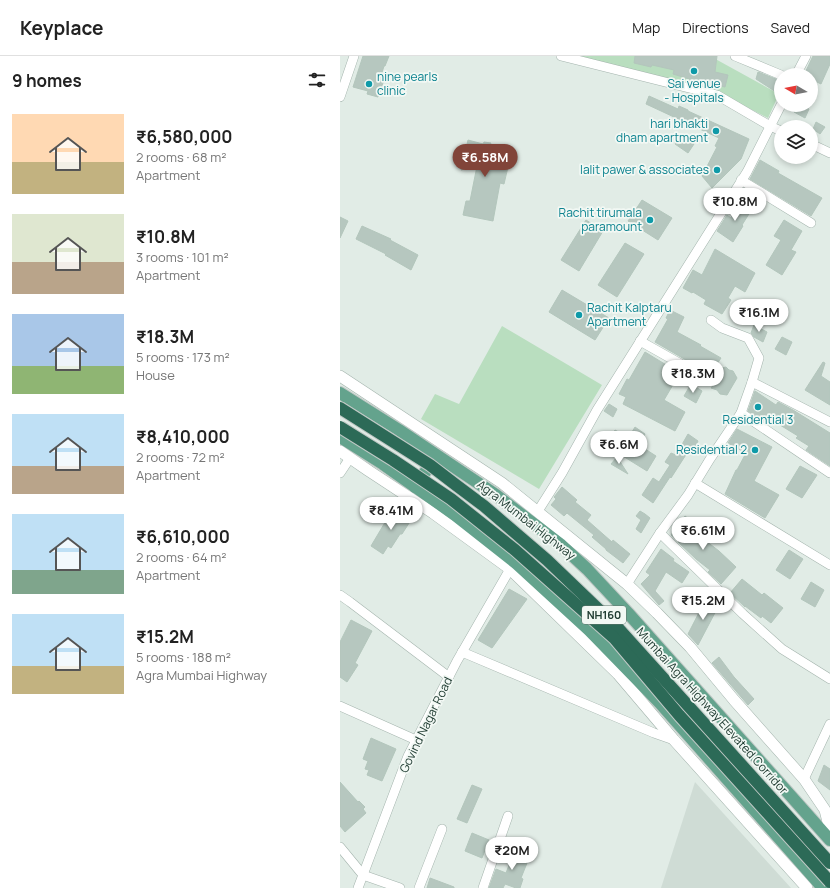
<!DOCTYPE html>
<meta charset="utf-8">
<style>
body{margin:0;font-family:Manrope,sans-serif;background:#f6f6f6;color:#222;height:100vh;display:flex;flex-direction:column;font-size:15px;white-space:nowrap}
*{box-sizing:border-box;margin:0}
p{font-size:13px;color:#767676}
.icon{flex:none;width:22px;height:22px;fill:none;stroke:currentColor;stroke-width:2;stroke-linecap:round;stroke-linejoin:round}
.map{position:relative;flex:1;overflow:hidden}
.side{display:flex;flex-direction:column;background:#fff;width:340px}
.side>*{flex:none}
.needle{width:26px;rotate:280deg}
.tools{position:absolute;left:434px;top:12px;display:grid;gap:8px}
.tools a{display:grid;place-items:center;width:44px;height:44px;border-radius:50%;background:#fff;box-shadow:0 2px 6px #0003;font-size:20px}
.price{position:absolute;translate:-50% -34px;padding:0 9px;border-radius:14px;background:#fff;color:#222;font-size:13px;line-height:26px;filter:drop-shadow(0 1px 2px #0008)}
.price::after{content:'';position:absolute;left:50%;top:24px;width:12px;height:9px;margin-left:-6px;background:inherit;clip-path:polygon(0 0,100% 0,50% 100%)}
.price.on{background:#814439;color:#fff}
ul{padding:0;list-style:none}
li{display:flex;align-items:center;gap:12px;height:100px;padding:0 12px}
li span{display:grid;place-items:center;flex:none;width:112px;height:80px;border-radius:0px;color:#555}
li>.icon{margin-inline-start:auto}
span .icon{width:48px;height:48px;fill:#fffc;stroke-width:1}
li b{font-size:17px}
h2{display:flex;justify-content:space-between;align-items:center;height:48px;padding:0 12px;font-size:17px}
header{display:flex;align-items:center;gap:24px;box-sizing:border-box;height:56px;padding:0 20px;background:#fff;border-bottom:1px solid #e0e0e0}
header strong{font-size:19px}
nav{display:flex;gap:22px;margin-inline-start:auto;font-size:14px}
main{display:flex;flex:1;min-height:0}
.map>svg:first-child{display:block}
.built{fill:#cfdcd5}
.green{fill:#b9debf}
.building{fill:#b6c7bf;stroke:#b3c6bc}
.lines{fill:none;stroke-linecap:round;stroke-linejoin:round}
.minor-casing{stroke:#a4b4ad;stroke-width:10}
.tertiary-casing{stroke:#a4b4ad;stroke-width:12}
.primary-casing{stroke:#c1c9c6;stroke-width:14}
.minor{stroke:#fff;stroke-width:9}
.tertiary{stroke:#fff;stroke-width:11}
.primary{stroke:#64a38d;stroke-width:12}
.motorway-bridge-casing{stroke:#c1c9c6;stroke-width:14;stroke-linecap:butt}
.motorway-bridge{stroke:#2c6a57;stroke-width:12}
.culture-dot{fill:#0f9aa8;stroke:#f2f8f4;stroke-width:1.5}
.labels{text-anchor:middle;stroke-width:3.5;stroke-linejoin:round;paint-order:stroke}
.shield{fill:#f2f8f4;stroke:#60756d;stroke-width:1}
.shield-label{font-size:11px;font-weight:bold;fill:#213d33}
.culture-label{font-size:12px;fill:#0d838f;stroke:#f2f8f4;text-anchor:end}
.street-label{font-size:12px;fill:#213d33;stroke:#f2f8f4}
</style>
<header>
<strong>Keyplace</strong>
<nav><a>Map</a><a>Directions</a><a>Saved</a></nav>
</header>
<main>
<section class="side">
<h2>9 homes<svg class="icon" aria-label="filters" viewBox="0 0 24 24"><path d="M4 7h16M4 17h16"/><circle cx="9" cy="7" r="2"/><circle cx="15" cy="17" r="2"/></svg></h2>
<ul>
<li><span style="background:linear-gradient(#ffd9b3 60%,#c2b280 0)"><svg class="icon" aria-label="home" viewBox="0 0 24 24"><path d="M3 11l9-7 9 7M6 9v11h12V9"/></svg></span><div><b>₹6,580,000</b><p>2 rooms · 68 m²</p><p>Apartment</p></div></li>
<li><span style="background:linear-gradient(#dfe7d0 60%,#b9a48a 0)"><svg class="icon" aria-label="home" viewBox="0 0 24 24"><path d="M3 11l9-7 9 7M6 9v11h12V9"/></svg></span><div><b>₹10.8M</b><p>3 rooms · 101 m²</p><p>Apartment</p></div></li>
<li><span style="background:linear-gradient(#a9c7e8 65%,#8fb573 0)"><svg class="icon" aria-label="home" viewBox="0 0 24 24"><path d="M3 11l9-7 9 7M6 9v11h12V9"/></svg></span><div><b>₹18.3M</b><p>5 rooms · 173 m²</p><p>House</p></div></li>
<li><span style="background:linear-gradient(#bfe0f5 65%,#b9a48a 0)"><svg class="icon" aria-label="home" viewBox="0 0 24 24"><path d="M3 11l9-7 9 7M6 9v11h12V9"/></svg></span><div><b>₹8,410,000</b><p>2 rooms · 72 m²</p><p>Apartment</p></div></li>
<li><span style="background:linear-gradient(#bfe0f5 70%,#7fa58c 0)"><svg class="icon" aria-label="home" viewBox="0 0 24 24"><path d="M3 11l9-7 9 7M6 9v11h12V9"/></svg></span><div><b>₹6,610,000</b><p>2 rooms · 64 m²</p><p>Apartment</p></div></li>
<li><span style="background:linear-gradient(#bfe0f5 65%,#c2b280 0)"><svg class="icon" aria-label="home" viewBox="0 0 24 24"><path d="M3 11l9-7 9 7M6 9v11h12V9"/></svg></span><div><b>₹15.2M</b><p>5 rooms · 188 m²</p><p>Agra Mumbai Highway</p></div></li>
</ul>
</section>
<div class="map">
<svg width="490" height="832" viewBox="0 0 490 832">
<rect width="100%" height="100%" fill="#e1ece6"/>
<polygon class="built" points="355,726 451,832 321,832"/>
<g class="green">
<polygon points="230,0 370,0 439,38 428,62 387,41"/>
<polygon points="162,270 262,329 199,433 81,363 95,338 119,348"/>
</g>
<g class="building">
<polygon points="23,0 49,0 45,10 44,10 40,23 44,24 38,41 27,38 28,35 13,31"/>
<polygon points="295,0 377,0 375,16 388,19 385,31 372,28 372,30 333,18 334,14 312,9 311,11 294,7"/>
<polygon points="473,0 490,0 490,8 481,28 471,23 471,19 464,19"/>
<polygon points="418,16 441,25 441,33 439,38 416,23"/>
<polygon points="309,40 338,53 339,50 348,54 348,55 409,83 401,103 372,132 362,120 377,91 375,90 379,82 306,48"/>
<polygon points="457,49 462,49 469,53 465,62 454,56"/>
<polygon points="476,66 485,71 480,78 473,73"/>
<polygon points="341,80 354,88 348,97 335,88"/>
<polygon points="128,84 143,88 144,86 151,87 150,89 172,94 164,128 160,127 153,165 123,159 126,145 130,145 137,110 121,114"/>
<polygon points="420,104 439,115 438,117 482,142 471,160 410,123"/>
<polygon points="302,144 332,162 318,184 288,165"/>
<polygon points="399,146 412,153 402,169 403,170 393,186 377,175 387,159 391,162"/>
<polygon points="0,161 8,165 0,182"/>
<polygon points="246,164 263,175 239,215 221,204"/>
<polygon points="444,164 462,175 451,194 456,196 442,219 426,209 441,184 434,180"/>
<polygon points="22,170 51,183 50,184 78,199 71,214 45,199 46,198 16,183"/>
<polygon points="285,187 304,198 277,241 258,229"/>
<polygon points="375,193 415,217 405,236 395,230 388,242 391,244 382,258 364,248 366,244 353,236 352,237 343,232 353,214 362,219"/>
<polygon points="222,234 269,262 255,284 209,256"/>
<polygon points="330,254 344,261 337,276 361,289 360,290 381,302 373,314 386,311 389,314 393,315 397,322 387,339 380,338 377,334 371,332 375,327 361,317 360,313 358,311 315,286 328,263 326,262"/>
<polygon points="414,269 427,276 423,286 414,281 411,277"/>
<polygon points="442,281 452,286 446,299 435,293"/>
<polygon points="305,296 328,310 329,308 341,315 324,344 345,356 335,375 283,348 286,341 279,338 287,323 289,324"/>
<polygon points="483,306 485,307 481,320 490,326 490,349 465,334"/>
<polygon points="351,328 362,335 356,347 344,340"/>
<polygon points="415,335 436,349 438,346 453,354 490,377 490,410 466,394 469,390 456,382 458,380 440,369 442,365 429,358 425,366 408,355"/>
<polygon points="269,348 277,353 273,361 264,355"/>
<polygon points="295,371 305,378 301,385 302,391 316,400 307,415 265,389 275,374 284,379 292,376"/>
<polygon points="397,373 432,391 414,425 439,439 425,462 385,438 396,414 397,414 406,397 388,387"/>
<polygon points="348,378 358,385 352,397 349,394 331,422 330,421 313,447 302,439 313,422 319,426 330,409 325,406 331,397 336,399"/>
<polygon points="277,401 288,418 271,408"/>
<polygon points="460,410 477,419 462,442 446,433"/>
<polygon points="222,431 237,444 235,446 251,459 247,464 272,486 273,484 290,498 283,507 266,494 266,493 252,481 254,479 227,457 224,460 211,449 216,443 214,441"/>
<polygon points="53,453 71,464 62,478 60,478 51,492 48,490 43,498 31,490"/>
<polygon points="300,455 305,458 310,462 301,477 296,473 301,464 296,460"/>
<polygon points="345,460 354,467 353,469 360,474 357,478 379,495 396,511 381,528 368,516 370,514 356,503 338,486 339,485 331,479"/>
<polygon points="321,493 334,503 333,505 349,516 342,527 326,516 315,535 324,545 319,549 301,528 310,519 306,516"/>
<polygon points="449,494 463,503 450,523 436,514"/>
<polygon points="402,523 422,539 424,537 443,552 431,567 422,560 421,562 405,550 405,551 390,537"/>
<polygon points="471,526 484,534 475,551 461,543"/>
<polygon points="169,533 187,543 152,592 138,584"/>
<polygon points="366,543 378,551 358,589 348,578"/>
<polygon points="11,564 32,575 15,607 18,609 7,626 0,621 0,586"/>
<polygon points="379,601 394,621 414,643 408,649 372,607"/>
<polygon points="31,682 56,693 42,725 27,719 29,714 25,713 28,705 23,703"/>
<polygon points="484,709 490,713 490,734 478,725"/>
<polygon points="0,726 18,746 19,745 25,751 23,753 26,757 5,776 0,770"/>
<polygon points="132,729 142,733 127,767 117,763"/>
<polygon points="132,777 149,784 142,802 125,795"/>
<polygon points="176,791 191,797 181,822 183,823 180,832 176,832 165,828 163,832 149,832 156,813 166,817"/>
<polygon points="90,822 114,831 114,832 87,832"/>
</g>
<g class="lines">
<g class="minor-casing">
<g id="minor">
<polyline points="221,0 377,39 430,70 441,75"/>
<polyline points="395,0 441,19"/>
<polyline points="456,19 466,0"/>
<polyline points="0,41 14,0"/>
<polyline points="471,88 490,97"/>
<polyline points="401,124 471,167"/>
<polyline points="300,285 355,316"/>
<polyline points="412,326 490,366"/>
<polyline points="401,357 490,417"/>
<polyline points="0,417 10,402"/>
<polyline points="355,427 490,509"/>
<polyline points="198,455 222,417 257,354 407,116 441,49"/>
<polyline points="320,477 403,558 442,593 490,623"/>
<polyline points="287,528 320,477 348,439 370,403 401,357 412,326 419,302 408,282 382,272 371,264"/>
<polyline points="0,539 10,546 109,621"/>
<polyline points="122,596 314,677 334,684"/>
<polyline points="0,650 76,684"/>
<polyline points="464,723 490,668"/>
<polyline points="0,791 23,819 60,832"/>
<polyline points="18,832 68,700 117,605 170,513"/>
<polyline points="79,832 102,773"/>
<polyline points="143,832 168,760"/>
</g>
</g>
<g class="tertiary-casing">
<g id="tertiary">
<polyline points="0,320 162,427 287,528 317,557 350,591 394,644 464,723 485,754 490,774"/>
<polyline points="0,395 29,415 93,457 170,513 278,618 334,684 467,832"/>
</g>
</g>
<g class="primary-casing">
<g id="primary">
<polyline points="0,337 59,374 156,439 220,488 247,513 288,557 490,784"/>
<polyline points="0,381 43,408 115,459 177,508 249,574 320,647 483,832"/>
<polyline points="75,431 96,400"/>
</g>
</g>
<use href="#minor" class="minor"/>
<use href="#tertiary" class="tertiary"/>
<use href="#primary" class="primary"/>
<g class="motorway-bridge-casing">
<g id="motorway-bridge">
<polyline points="0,352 90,409 116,429 144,450 207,504 278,572 490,807"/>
<polyline points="0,371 53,404 111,443 175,494 274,582 339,659 490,826"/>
</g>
</g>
<use href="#motorway-bridge" class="motorway-bridge"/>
</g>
<g class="culture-dot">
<circle cx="354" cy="15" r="4"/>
<circle cx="29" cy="28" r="4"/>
<circle cx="376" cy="75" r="4"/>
<circle cx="377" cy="114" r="4"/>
<circle cx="310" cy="164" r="4"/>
<circle cx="239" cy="259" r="4"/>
<circle cx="418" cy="351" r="4"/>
<circle cx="415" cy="394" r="4"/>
</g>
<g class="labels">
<rect class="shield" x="242" y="550" width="44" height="18" rx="3"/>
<g class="shield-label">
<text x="264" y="563">NH160</text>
</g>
<g class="culture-label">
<text x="37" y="25" text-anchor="start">nine pearls<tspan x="37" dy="14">clinic</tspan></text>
<text x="354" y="32" text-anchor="middle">Sai venue<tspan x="354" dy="14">- Hospitals</tspan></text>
<text x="368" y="72">hari bhakti<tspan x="368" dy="14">dham apartment</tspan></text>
<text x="369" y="118">lalit pawer &amp; associates</text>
<text x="302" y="161">Rachit tirumala<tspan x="302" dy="14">paramount</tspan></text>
<text x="247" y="256" text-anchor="start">Rachit Kalptaru<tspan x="247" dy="14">Apartment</tspan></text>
<text x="418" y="368" text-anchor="middle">Residential 3</text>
<text x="407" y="398">Residential 2</text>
</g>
<g class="street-label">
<text transform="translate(186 464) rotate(38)" y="4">Agra Mumbai Highway</text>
<text transform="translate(372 655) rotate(48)" y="4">Mumbai Agra Highway Elevated Corridor</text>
<text transform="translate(86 669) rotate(-64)" y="4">Govind Nagar Road</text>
</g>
</g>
</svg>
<div class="tools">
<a><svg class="needle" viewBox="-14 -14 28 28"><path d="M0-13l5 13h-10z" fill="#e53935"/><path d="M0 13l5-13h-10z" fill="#767676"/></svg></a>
<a><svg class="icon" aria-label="layers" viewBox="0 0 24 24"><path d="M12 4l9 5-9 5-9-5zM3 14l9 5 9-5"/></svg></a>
</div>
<b class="price on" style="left:145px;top:122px">₹6.58M</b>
<b class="price" style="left:395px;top:166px">₹10.8M</b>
<b class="price" style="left:419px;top:277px">₹16.1M</b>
<b class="price" style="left:353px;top:338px">₹18.3M</b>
<b class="price" style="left:279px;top:409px">₹6.6M</b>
<b class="price" style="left:51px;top:475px">₹8.41M</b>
<b class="price" style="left:363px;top:495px">₹6.61M</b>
<b class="price" style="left:363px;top:565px">₹15.2M</b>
<b class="price" style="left:172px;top:815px">₹20M</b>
</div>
</main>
